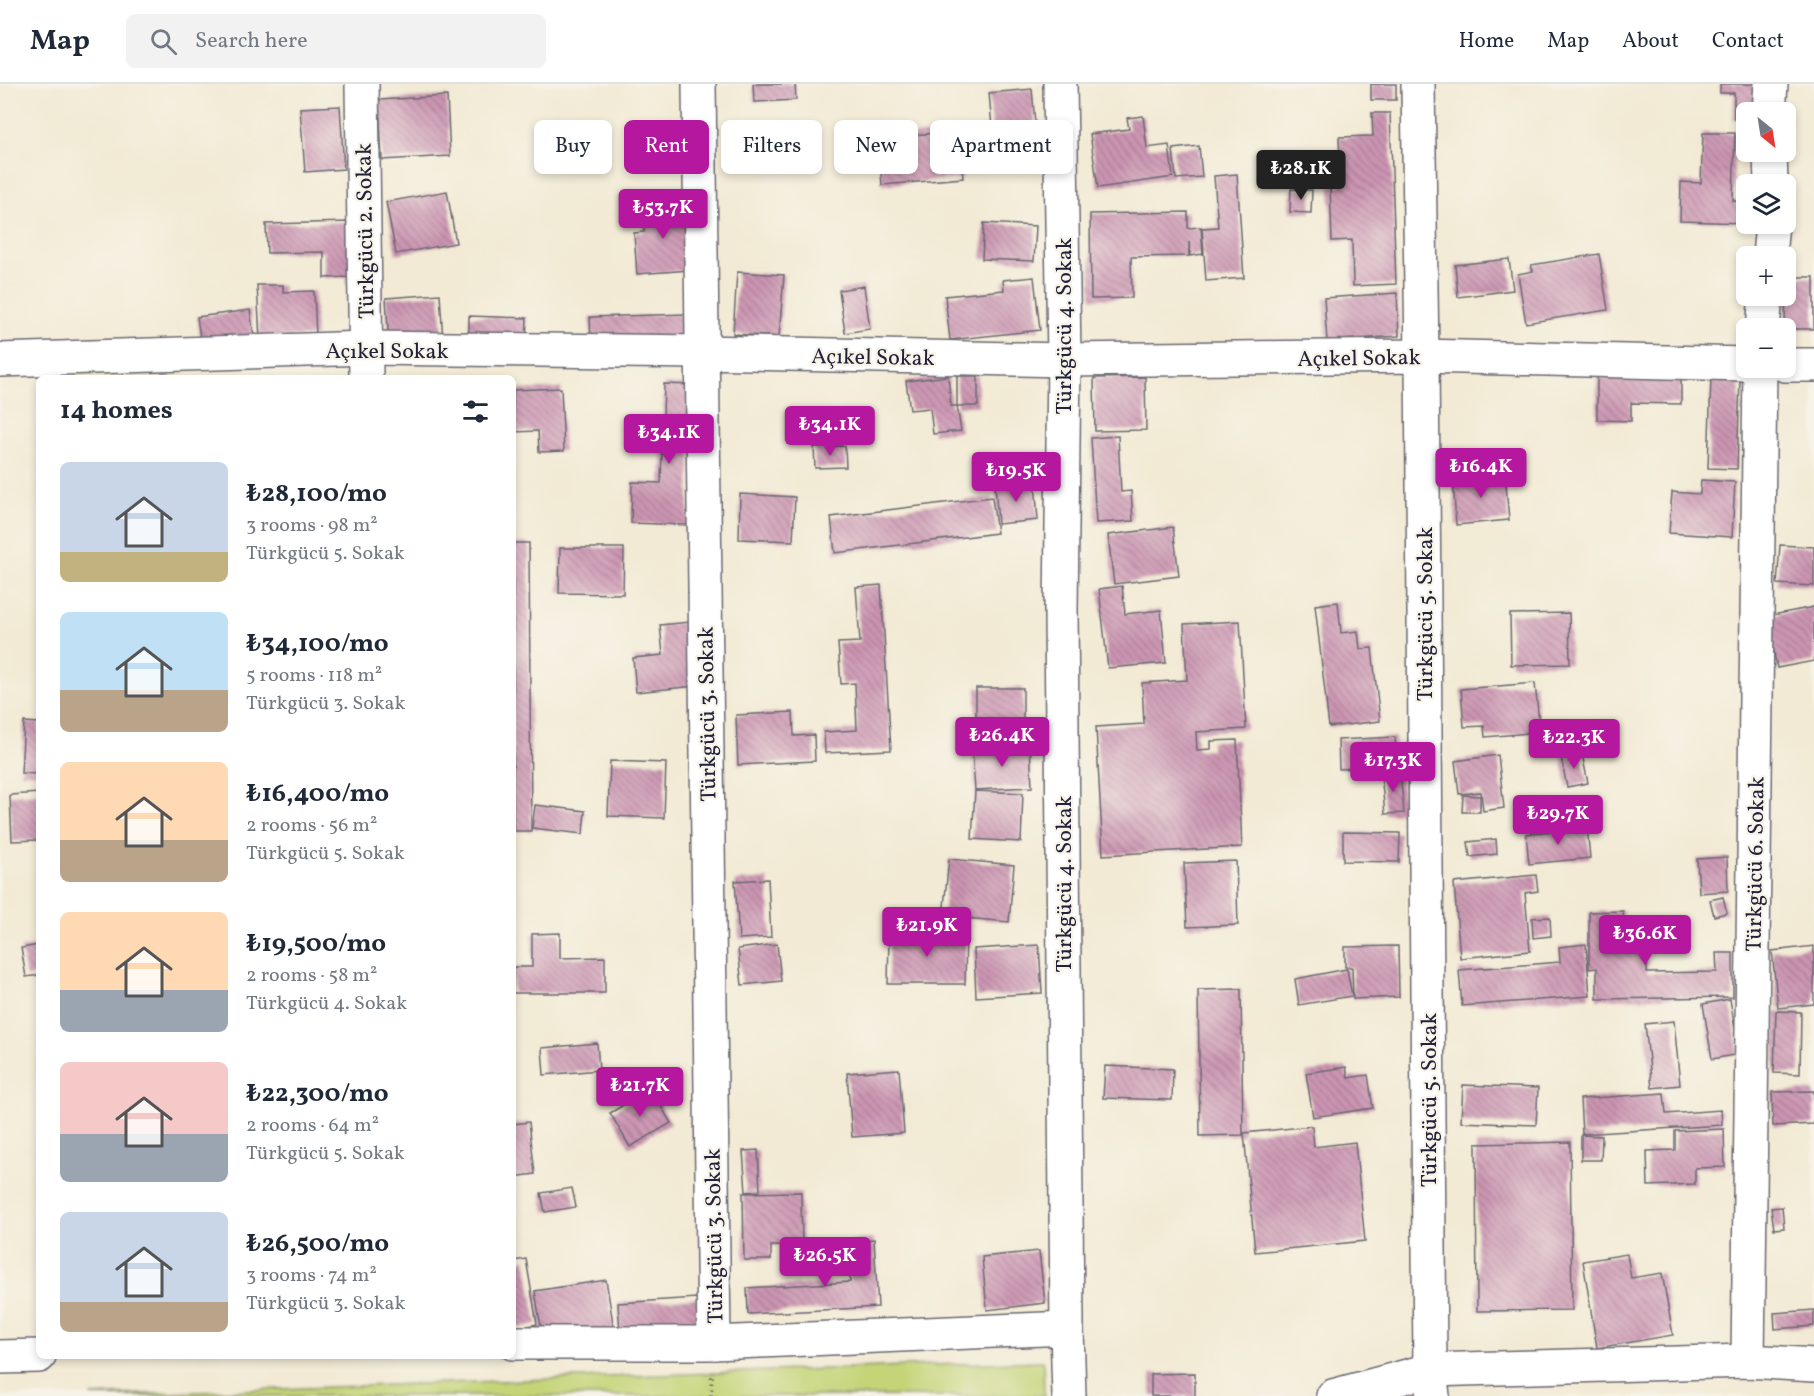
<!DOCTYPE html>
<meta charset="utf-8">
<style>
body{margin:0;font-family:Vollkorn,serif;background:#f2f2f3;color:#1f2937;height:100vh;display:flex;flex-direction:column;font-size:22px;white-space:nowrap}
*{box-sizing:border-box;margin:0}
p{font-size:20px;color:#747a83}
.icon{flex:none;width:33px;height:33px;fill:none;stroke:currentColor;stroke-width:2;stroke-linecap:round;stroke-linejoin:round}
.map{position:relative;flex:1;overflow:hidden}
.sheet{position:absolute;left:36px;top:291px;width:480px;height:984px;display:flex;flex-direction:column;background:#fff;border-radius:9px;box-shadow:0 3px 9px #0003}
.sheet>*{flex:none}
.banner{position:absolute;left:534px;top:36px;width:570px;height:54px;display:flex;gap:12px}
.needle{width:39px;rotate:150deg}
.controls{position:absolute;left:1736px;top:18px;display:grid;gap:12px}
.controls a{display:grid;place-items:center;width:60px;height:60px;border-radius:9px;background:#fff;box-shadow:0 3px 9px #0003;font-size:30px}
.price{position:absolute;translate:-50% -51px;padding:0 14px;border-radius:6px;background:#b5179e;color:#fff;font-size:20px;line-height:39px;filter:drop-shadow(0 2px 3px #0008)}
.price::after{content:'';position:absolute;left:50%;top:36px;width:18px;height:14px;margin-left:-9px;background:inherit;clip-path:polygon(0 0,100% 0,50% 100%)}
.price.selected{background:#222;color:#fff}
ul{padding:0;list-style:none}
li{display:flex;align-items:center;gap:18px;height:150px;padding:0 24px}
li span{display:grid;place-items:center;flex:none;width:168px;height:120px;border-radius:9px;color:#555}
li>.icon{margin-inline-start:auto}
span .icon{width:72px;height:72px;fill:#fffc;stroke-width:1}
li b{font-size:26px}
h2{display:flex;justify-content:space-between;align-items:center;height:72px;padding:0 24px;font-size:26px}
.chip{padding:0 21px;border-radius:9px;background:#fff;box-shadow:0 3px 9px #0003;font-size:21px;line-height:54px}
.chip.selected{background:#b5179e;color:#fff}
header{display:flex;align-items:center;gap:36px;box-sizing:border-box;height:84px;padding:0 30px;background:#fff;border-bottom:2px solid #e0e1e3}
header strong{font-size:28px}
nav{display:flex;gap:33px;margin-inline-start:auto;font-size:21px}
.search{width:420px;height:54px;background:#f2f2f3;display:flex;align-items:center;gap:15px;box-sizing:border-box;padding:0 21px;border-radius:9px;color:#747a83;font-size:22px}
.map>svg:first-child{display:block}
.grass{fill:#c4d477;stroke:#737b59;stroke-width:1.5}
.building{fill:url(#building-back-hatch)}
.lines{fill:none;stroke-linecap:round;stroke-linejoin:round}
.minor-casing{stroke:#6b6871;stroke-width:36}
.major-casing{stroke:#6b6871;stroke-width:36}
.path{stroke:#6b6871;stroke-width:4;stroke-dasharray:1.5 4.5;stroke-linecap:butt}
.minor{stroke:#fff;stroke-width:33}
.major{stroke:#fff;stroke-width:33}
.labels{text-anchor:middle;stroke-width:4.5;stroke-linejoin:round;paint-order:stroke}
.street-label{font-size:22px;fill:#22223b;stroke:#f7f3e8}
</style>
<header>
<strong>Map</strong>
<div class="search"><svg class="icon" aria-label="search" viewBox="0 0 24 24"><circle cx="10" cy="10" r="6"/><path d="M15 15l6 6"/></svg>Search here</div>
<nav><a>Home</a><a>Map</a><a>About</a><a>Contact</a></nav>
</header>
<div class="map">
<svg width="1814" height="1312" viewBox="0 0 1814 1312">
<defs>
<pattern id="building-back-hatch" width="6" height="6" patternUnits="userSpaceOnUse" patternTransform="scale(1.5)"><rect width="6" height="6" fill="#cc95b2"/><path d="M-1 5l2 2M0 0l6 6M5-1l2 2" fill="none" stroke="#a57992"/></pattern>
</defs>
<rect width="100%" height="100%" fill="#f7f3e8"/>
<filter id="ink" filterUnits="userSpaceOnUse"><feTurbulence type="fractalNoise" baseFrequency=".0167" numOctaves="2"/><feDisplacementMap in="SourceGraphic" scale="12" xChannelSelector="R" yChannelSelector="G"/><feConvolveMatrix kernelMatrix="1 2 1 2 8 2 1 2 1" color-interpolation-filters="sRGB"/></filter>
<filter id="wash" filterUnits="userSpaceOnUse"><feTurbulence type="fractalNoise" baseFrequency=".008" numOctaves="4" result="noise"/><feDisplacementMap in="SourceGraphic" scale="24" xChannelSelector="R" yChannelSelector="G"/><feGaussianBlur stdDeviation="1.35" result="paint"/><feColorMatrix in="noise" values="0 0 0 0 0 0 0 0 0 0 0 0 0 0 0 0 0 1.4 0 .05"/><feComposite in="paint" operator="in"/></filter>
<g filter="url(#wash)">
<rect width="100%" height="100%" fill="#f2ead4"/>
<polygon class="grass" points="1043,1277 1044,1312 90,1312"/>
<g id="blocks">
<g class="building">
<polygon points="753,0 795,0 796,16 754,18"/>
<rect x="1371" y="0" width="25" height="16"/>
<polygon points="1720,0 1761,0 1762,28 1746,28 1746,35 1734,35 1734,9 1720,9"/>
<polygon points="1032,5 1038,74 995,78 989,9"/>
<polygon points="447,12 450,72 382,76 379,16"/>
<polygon points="340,22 344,85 305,88 300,24"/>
<polygon points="1372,29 1390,29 1396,200 1353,202 1352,156 1332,157 1330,102 1341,101 1339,53 1373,52"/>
<polygon points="1143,32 1147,64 1169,61 1173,93 1098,104 1090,50 1129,45 1127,34"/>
<polygon points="959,47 963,94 882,101 878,54"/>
<polygon points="1703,49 1735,49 1733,117 1746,117 1746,139 1680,137 1681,98 1701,99"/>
<polygon points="1199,62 1202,93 1176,95 1173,65"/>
<polygon points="1237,90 1244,194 1206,197 1202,144 1218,143 1214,92"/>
<polygon points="1291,105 1312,106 1311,129 1290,128"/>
<polygon points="447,107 456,159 396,170 386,118"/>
<polygon points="686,119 690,186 637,190 634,149 644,148 642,121"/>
<polygon points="1188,128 1188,144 1201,143 1203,170 1190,172 1189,158 1189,172 1131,173 1132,214 1091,215 1090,130"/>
<polygon points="350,138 351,193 324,194 324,168 267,169 266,140"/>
<polygon points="984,139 1036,142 1034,177 982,175"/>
<polygon points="1599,170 1608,226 1526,239 1518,190 1533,187 1531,181"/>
<polygon points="1509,175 1513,206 1458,213 1455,181"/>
<polygon points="737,188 784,191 779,253 733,250"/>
<polygon points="1034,193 1040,246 950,256 945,212 1004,206 1003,196"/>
<polygon points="1786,193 1814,193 1814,245 1785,245"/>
<polygon points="257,201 283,201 283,208 314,207 316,252 260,255"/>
<polygon points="864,202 870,245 845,249 839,206"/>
<polygon points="1397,209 1399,252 1327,257 1324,214"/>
<polygon points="440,210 443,257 389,261 386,214"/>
<polygon points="250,226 254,252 201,260 197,233"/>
<polygon points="687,230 688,257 591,260 590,233"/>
<polygon points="469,232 527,234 526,260 469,258"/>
<polygon points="948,292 951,322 957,322 957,292 978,292 978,322 957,322 961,347 933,350 930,324 910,326 906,297"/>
<polygon points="1145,293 1146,346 1095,347 1094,294"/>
<polygon points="1597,293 1681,295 1681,320 1631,319 1631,337 1597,336"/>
<polygon points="1711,294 1740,295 1737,385 1708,384"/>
<polygon points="664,300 693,301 688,441 631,439 632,398 661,399"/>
<polygon points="561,304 564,367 539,368 538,347 513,348 513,306"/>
<polygon points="1118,352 1121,408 1131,407 1133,437 1096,439 1091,354"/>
<polygon points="845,362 846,383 815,384 814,363"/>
<polygon points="1505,389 1509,436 1456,441 1453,394"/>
<polygon points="1701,396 1735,398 1732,453 1669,449 1672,408 1700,410"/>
<polygon points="1035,398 1038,436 998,440 995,401"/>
<polygon points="740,410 795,413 793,457 739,455"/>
<polygon points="992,413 997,449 835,469 831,433"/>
<polygon points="1173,443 1179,492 1114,500 1108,451"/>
<polygon points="513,459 529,459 531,747 513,747"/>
<polygon points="1780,461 1814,463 1814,502 1777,500"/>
<polygon points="560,464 624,464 623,510 559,509"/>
<polygon points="881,501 891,666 825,669 824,648 857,646 855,599 841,600 838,559 860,558 856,503"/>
<polygon points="1122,502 1125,530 1161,526 1166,579 1108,584 1099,505"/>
<polygon points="1338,518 1341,549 1358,547 1360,565 1372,564 1380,637 1329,643 1315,521"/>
<polygon points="1814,523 1814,577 1777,584 1767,532"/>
<polygon points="1569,529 1570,580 1511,581 1510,530"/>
<polygon points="1240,537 1246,645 1196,648 1197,666 1211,665 1211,657 1237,656 1242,763 1103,771 1096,643 1144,640 1142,599 1187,596 1184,540"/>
<polygon points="690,538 696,602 636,608 633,574 663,571 660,541"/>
<polygon points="1535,599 1540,648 1485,653 1484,642 1464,643 1461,605"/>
<rect x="976" y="604" width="47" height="46"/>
<polygon points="793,628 794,652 814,651 815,677 738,681 736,631"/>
<polygon points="24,638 39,639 39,690 21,689"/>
<polygon points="1395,653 1397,682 1339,685 1338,656"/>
<polygon points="1030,661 1032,703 975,706 972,665"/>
<polygon points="1582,670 1588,699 1567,703 1561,673"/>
<polygon points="1498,671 1504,724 1483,727 1481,708 1459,710 1455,677"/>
<polygon points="610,677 666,679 664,734 608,732"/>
<polygon points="1400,688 1404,729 1385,730 1381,690"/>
<polygon points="975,707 1023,709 1021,758 972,755"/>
<polygon points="39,709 39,756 12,757 10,711"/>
<polygon points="1463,711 1480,712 1480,728 1462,728"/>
<polygon points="535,721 585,727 583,750 532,744"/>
<polygon points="1587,743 1590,774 1529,780 1526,750"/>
<polygon points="1343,748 1400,749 1399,778 1343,777"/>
<polygon points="1496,755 1497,770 1470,773 1468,758"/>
<polygon points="1727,773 1728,807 1699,809 1697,775"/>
<polygon points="949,775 1014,781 1009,838 943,832"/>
<polygon points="1236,777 1238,841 1187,843 1184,779"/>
<polygon points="1536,791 1538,807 1525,809 1530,867 1460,874 1454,799"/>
<polygon points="768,795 771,853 739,855 735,797"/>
<polygon points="1723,813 1727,829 1714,832 1710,816"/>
<polygon points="1623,827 1624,848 1647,847 1647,889 1717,888 1716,869 1733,869 1733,913 1597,915 1597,884 1589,885 1589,828"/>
<polygon points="1550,833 1551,852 1533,854 1532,834"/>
<polygon points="908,847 966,848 965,900 888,900 889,851 908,851"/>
<polygon points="560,849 560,874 605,873 605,909 513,909 513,883 532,883 532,850"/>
<polygon points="777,860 781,897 742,901 738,865"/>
<polygon points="1586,860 1590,912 1462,922 1459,886 1560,878 1559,863"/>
<polygon points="39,861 39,891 26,893 21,864"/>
<polygon points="1039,861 1042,909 976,913 974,865"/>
<polygon points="1398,862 1399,913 1353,915 1352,883 1345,883 1345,863"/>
<polygon points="1814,862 1814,920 1778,924 1772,867"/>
<polygon points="1347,885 1352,912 1299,921 1295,895"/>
<polygon points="1241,905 1243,1051 1200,1052 1198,906"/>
<polygon points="1730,915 1739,970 1712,975 1703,920"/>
<polygon points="1776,927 1801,928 1800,990 1774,989"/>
<polygon points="1674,937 1680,1001 1652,1004 1645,940"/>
<polygon points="597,959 599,986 544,991 542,964"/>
<polygon points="1105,982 1173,985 1172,1016 1103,1014"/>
<polygon points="1346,983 1348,994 1368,991 1373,1024 1313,1033 1306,989"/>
<polygon points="899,985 904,1049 852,1053 847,989"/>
<polygon points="1463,1001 1538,1004 1536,1041 1461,1038"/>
<polygon points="651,1005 671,1039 630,1063 610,1029"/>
<polygon points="1814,1007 1814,1040 1773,1042 1772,1008"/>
<polygon points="1664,1009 1666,1030 1721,1026 1722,1041 1582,1050 1580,1015"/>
<polygon points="529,1038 535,1090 513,1093 513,1040"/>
<polygon points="1312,1042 1314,1063 1355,1058 1365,1157 1255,1168 1244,1049"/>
<polygon points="1724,1045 1725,1083 1695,1084 1695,1100 1648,1102 1647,1067 1675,1066 1675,1047"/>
<polygon points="1581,1051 1602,1052 1601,1076 1581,1076"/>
<polygon points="1570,1058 1572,1226 1477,1227 1476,1060"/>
<polygon points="758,1066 760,1107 746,1108 743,1067"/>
<polygon points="572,1104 576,1123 545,1128 541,1109"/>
<polygon points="801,1108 802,1162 771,1162 771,1176 744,1176 743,1109"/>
<polygon points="1782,1123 1784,1144 1774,1145 1771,1124"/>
<polygon points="874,1155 878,1223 748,1230 747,1204 850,1198 847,1157"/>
<polygon points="1039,1167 1045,1219 987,1226 982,1173"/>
<polygon points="1627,1170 1631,1194 1662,1189 1673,1251 1597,1264 1583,1177"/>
<polygon points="526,1175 537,1240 513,1245 513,1177"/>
<polygon points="606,1196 614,1245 543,1256 535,1207"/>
<polygon points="697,1214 699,1244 620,1249 618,1219"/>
<polygon points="1814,1226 1814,1242 1775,1245 1774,1229"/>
<polygon points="1195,1289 1195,1312 1151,1312 1151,1290"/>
</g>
</g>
</g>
<g filter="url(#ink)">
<use href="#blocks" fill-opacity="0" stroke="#6b6871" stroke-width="1.5"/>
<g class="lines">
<g class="minor-casing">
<g id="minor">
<polyline points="362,0 366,294"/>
<polyline points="699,0 714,1259"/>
<polyline points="1418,0 1422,272 1430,1286 1433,1312"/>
<polyline points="1769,28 1771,0"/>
<polyline points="1770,68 1771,100"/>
<polyline points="1769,172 1772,140"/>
<polyline points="1763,244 1766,212"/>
<polyline points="0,276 366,264 701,268 1064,276 1422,272 1746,280"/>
<polyline points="1785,281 1814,281"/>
<polyline points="513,1259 714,1259 1067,1244"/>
<polyline points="0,1273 39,1272"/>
<polyline points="1748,1277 1760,284"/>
<polyline points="1333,1312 1430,1286 1748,1277 1814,1281"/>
</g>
</g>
<g class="major-casing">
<polyline id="major" points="1060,0 1064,276 1061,525 1067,1244 1069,1312"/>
</g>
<polyline class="path" points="711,1312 712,1289"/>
<use href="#minor" class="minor"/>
<use href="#major" class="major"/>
</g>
</g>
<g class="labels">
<g class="street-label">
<text transform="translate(364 147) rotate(-91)" y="8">Türkgücü 2. Sokak</text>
<text transform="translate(1063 242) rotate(-90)" y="8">Türkgücü 4. Sokak</text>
<text x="387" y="274">Açıkel Sokak</text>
<text transform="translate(873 272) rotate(1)" y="8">Açıkel Sokak</text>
<text transform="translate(1359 273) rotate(-1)" y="8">Açıkel Sokak</text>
<text transform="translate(1424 530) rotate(-90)" y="8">Türkgücü 5. Sokak</text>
<text transform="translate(706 630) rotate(-91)" y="8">Türkgücü 3. Sokak</text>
<text transform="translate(1754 780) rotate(-89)" y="8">Türkgücü 6. Sokak</text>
<text transform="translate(1063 800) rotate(-90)" y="8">Türkgücü 4. Sokak</text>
<text transform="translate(1428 1016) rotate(-90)" y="8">Türkgücü 5. Sokak</text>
<text transform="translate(713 1152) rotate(-91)" y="8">Türkgücü 3. Sokak</text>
</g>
</g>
</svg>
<div class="controls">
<a><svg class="needle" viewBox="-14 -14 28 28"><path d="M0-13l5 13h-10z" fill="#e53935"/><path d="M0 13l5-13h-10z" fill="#747a83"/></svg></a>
<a><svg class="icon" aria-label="layers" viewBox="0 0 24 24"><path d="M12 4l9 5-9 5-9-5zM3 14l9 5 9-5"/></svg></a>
<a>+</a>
<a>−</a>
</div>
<b class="price selected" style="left:1301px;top:117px">₺28.1K</b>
<b class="price" style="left:663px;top:156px">₺53.7K</b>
<b class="price" style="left:830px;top:373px">₺34.1K</b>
<b class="price" style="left:669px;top:381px">₺34.1K</b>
<b class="price" style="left:1481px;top:415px">₺16.4K</b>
<b class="price" style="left:1016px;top:419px">₺19.5K</b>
<b class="price" style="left:1002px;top:684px">₺26.4K</b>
<b class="price" style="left:1574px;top:686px">₺22.3K</b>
<b class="price" style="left:1393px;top:709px">₺17.3K</b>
<b class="price" style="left:1558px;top:762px">₺29.7K</b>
<b class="price" style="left:927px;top:874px">₺21.9K</b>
<b class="price" style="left:1645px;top:882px">₺36.6K</b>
<b class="price" style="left:640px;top:1034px">₺21.7K</b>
<b class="price" style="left:825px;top:1204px">₺26.5K</b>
<div class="banner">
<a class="chip">Buy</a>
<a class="chip selected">Rent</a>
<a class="chip">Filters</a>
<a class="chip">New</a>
<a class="chip">Apartment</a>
</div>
<section class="sheet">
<h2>14 homes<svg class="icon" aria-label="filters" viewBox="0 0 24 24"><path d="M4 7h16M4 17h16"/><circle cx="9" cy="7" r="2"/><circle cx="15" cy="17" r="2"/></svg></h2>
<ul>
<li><span style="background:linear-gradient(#c9d6e8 75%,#c2b280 0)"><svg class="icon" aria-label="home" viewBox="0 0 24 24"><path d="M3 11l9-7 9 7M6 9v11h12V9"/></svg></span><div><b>₺28,100/mo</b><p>3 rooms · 98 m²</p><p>Türkgücü 5. Sokak</p></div></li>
<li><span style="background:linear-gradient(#bfe0f5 65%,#b9a48a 0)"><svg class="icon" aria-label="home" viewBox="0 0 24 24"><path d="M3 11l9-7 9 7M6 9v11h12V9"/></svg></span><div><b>₺34,100/mo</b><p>5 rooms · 118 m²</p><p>Türkgücü 3. Sokak</p></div></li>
<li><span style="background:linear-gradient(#ffd9b3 65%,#b9a48a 0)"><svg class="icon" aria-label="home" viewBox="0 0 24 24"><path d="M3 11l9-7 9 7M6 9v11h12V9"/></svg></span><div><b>₺16,400/mo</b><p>2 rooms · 56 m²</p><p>Türkgücü 5. Sokak</p></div></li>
<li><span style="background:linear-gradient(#ffd9b3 65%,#9aa5b1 0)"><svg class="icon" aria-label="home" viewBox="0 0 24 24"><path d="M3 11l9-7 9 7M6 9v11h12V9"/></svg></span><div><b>₺19,500/mo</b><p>2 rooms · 58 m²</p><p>Türkgücü 4. Sokak</p></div></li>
<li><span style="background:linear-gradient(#f6c9c9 60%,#9aa5b1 0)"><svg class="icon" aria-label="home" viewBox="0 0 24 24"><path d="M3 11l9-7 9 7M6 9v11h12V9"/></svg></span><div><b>₺22,300/mo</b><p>2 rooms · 64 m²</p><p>Türkgücü 5. Sokak</p></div></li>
<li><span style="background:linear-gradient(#c9d6e8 75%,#b9a48a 0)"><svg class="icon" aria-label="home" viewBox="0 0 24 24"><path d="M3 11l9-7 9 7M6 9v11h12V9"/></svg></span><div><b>₺26,500/mo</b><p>3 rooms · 74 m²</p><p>Türkgücü 3. Sokak</p></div></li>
</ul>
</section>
</div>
